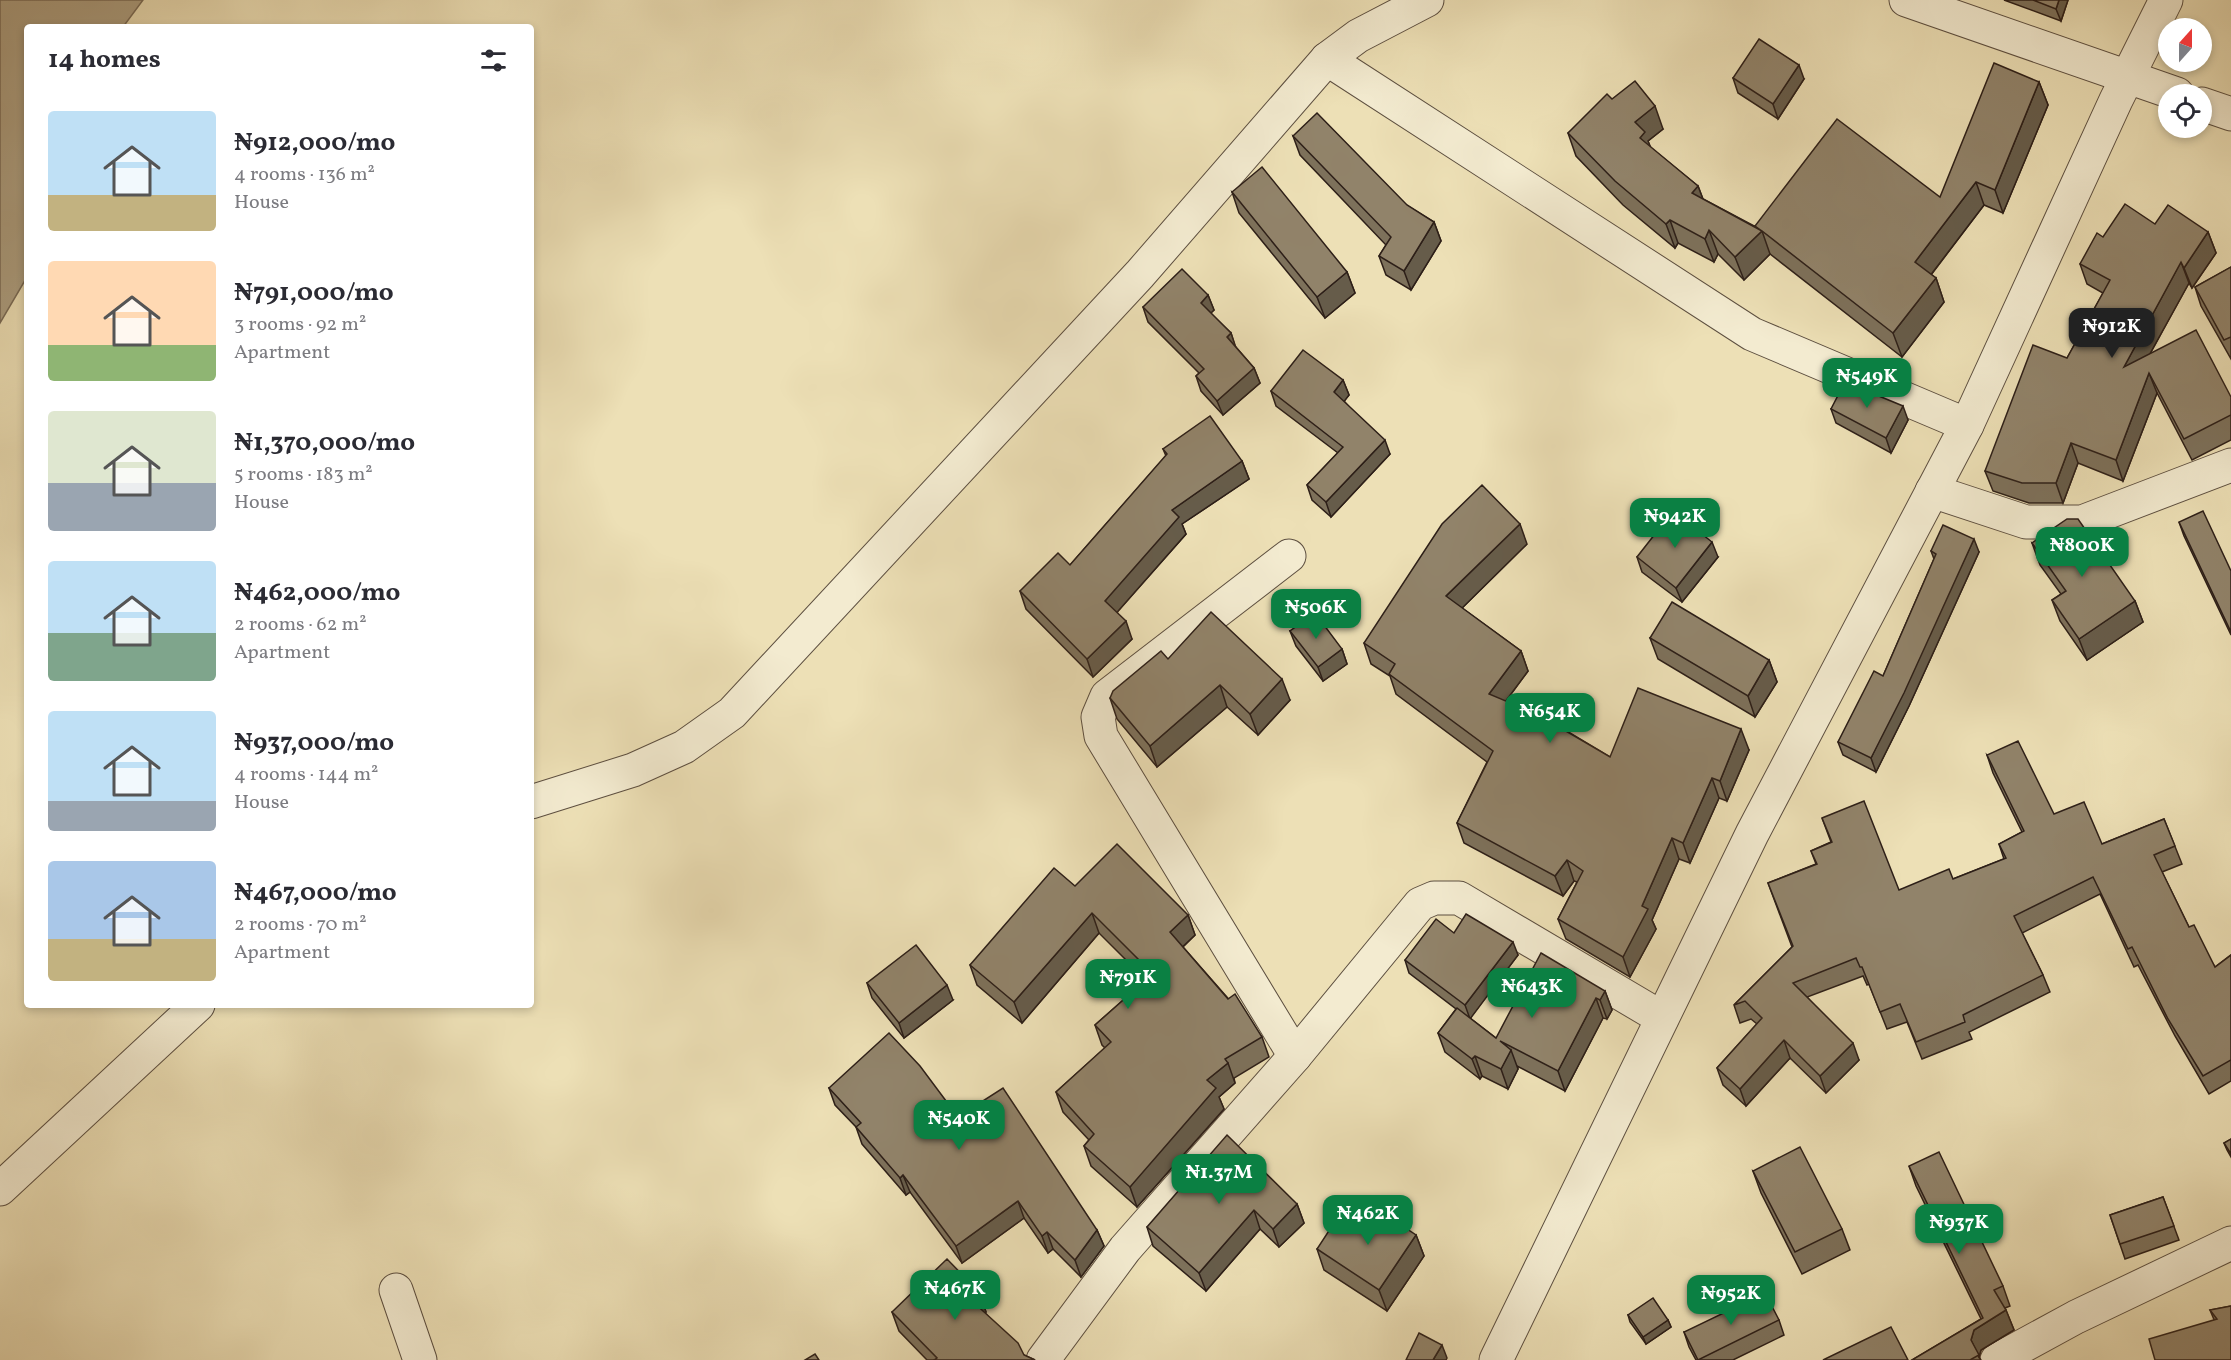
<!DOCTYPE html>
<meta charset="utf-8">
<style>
body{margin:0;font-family:Vollkorn,serif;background:#f2f2f3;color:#2b2b33;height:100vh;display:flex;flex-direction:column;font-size:22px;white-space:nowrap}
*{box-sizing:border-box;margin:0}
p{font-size:20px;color:#7c7c81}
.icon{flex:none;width:33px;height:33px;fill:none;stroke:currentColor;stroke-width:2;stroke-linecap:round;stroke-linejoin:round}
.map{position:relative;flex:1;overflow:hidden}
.details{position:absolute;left:24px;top:24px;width:510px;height:984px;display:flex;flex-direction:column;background:#fff;border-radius:6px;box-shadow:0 3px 9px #0003}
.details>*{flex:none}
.needle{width:39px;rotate:21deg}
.controls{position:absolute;left:2158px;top:18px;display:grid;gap:12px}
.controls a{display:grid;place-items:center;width:54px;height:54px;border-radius:50%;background:#fff;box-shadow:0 3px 9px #0003;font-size:30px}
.price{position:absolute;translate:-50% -51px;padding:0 14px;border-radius:12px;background:#0b8043;color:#fff;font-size:20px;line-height:39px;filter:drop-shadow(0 2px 3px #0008)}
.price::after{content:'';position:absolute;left:50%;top:36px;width:18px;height:14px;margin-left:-9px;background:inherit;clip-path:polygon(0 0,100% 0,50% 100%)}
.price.on{background:#222;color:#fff}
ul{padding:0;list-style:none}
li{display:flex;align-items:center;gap:18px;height:150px;padding:0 24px}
li span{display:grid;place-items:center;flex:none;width:168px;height:120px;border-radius:6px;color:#555}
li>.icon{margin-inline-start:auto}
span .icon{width:72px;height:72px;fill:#fffc;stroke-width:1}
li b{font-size:26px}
h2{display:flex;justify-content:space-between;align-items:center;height:72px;padding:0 24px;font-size:26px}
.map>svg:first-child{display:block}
.water{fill:#ac9e80;stroke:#796b56;stroke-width:1.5}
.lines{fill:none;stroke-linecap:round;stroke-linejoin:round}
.street-casing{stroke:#5d4f40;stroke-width:35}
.street{stroke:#f3ebd0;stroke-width:33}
.wall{fill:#7d715b;stroke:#2d1f18;stroke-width:1.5}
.shaded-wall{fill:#665c4a;stroke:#2d1f18;stroke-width:1.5}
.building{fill:#91836a;stroke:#2d1f18;stroke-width:1.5}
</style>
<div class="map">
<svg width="2231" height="1360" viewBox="0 0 2231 1360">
<rect width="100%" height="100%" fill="#ede0b6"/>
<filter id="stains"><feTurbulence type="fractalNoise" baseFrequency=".00333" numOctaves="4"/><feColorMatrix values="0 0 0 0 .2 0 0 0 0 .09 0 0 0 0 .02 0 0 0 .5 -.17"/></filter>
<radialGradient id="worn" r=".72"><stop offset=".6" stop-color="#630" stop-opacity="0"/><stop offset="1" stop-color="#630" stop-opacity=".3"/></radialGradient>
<polygon class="water" points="0,0 143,0 123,27 27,27 27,277 0,323"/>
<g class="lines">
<g class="street-casing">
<g id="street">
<polyline points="1906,0 2177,94"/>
<polyline points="1327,59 1752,334 1967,425"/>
<polyline points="2202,104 2231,114"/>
<polyline points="1932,491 2026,522 2082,522 2231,465"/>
<polyline points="1289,556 1107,696 1098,717 1101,736 1295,1056"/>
<polyline points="531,802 633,770 684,747 732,713 1140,274 1327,59 1358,36 1427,0"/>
<polyline points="0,1189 198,1005"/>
<polyline points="396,1290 420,1360"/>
<polyline points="1043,1360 1125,1249 1295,1056 1420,904 1434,898 1459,898 1662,1018"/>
<polyline points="1496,1360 1752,834 1967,425 2116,100 2166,0"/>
<polyline points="1997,1360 2076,1317 2231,1243"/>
</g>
</g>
<use href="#street" class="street"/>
</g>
<g class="wall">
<polygon points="2004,0 2068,0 2061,21"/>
<polygon points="1733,78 1804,79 1778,119 1738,93"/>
<polygon points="2039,82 2048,105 2003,213 1984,205 1931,275 1936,278 1944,302 1902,357 1770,254 1744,280 1718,254 1714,262 1678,243 1675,248 1623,205 1576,156 1568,133 1612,99 1663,129 1648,141 1650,147 1698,186 1703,199 1756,227 1755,226 1940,197"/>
<polygon points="1293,136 1434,222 1441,241 1411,290 1386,275 1379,256 1386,245 1300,155"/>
<polygon points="1232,192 1347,272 1355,293 1325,318 1239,213"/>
<polygon points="2155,224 2208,232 2216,253 2192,288 2189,283 2150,354 2231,397 2231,440 2192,460 2157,393 2123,481 2078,463 2063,503 2029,503 1993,491 1985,471 2067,358 2103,293 2087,284 2080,264 2103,237"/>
<polygon points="2231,267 2231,359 2201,306 2195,287"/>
<polygon points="1208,295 1214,310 1210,313 1231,333 1235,346 1254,368 1260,383 1223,415 1201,391 1196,376 1199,373 1148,322 1143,307"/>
<polygon points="1343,380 1349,395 1344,401 1390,454 1331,517 1312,500 1307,485 1338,453 1276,406 1271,391"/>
<polygon points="1831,409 1908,420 1891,453 1836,423"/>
<polygon points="1163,449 1242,461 1249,479 1182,524 1186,534 1117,612 1132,639 1093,677 1026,609 1020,591 1070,565 1166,456"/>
<polygon points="2179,522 2231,571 2231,635 2184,536"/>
<polygon points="2032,543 2135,601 2143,622 2087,660 2060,621 2052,600 2061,594 2040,565"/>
<polygon points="1527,544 1462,608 1521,651 1528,671 1506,701 1558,723 1560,727 1610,757 1749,750 1727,801 1719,798 1690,863 1679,859 1652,920 1656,929 1630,977 1566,939 1558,919 1577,882 1574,881 1563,896 1464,843 1457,823 1487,762 1396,694 1390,676 1371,664 1364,643"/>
<polygon points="1931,551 1979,552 1909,706 1876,772 1843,755 1838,742 1883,676 1934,559"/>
<polygon points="1637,557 1718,557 1682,602 1642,572"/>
<polygon points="1290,631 1342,649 1347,664 1323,681 1296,646"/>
<polygon points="1650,638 1769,660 1777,682 1755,717 1658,659"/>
<polygon points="1168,659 1290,700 1258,735 1227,707 1157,767 1117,719 1110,698"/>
<polygon points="1987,755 2054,814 2102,844 2164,819 2182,864 2162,872 2189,927 2215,967 2231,955 2231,1081 2209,1094 2175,1036 2138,965 2134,967 2100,894 2022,933 2043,975 2050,992 1969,1032 1972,1039 1922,1059 1907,1022 1887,1029 1869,984 1867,985 1863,976 1807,997 1859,1060 1826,1093 1790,1058 1746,1106 1723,1085 1717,1068 1757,1024 1751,1019 1740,1023 1734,1005 1792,947 1768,883 1816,864 1811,851 1831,842 1822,818 1899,890 1953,879 2004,859 1999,844 2022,832 1993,773"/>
<polygon points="1075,886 1188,915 1195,935 1183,947 1262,1037 1269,1057 1234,1078 1235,1083 1219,1097 1224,1109 1137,1207 1091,1166 1084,1146 1089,1140 1063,1112 1056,1092 1105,1048 1102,1045 1095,1025 1138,987 1137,984 1144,978 1099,933 1022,1023 977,985 970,965"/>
<polygon points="1454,933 1518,955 1470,1018 1496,1038 1605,991 1612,1010 1607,1019 1603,1018 1565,1091 1517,1066 1518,1069 1508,1089 1482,1076 1480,1079 1445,1052 1438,1033 1456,1009 1409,973 1405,960"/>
<polygon points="867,983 953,1000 904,1038 872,998"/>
<polygon points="829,1088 958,1117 1097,1230 1104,1246 1081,1277 1053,1249 1048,1253 1024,1218 962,1263 910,1192 906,1195 862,1144 856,1127 835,1105"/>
<polygon points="2231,1139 2231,1157 2227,1150 2224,1143"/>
<polygon points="1909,1166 2003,1286 2010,1306 2005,1308 2014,1330 1981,1350 1979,1357 1981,1360 1912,1360 1981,1319 1916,1186"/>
<polygon points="1753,1171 1842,1229 1850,1250 1802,1274 1761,1193"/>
<polygon points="2163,1197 2179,1240 2125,1259 2110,1215"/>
<polygon points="1297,1204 1304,1223 1279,1247 1260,1229 1206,1291 1153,1246 1147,1227"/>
<polygon points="1353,1231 1416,1235 1424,1256 1387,1311 1324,1270 1317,1249"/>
<polygon points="979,1292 986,1312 985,1313 1024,1355 1035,1360 927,1360 899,1331 892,1312"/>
<polygon points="2231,1306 2231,1360 2210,1310"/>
<polygon points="1628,1315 1668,1320 1671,1327 1646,1344 1630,1322"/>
<polygon points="1779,1320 1784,1335 1733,1360 1696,1360 1689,1347 1684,1332"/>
</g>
<g class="shaded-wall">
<polygon points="2059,0 2068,0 2061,21 2056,9"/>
<polygon points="1799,65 1804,79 1778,119 1773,104"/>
<polygon points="2039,82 2048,105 2003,213 1995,190"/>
<polygon points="1655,106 1663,129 1648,141 1654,155 1640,138 1635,122"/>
<polygon points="1976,182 1984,205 1923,285 1915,262"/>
<polygon points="1698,186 1707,210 1692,193"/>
<polygon points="1670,220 1678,243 1675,248 1666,224"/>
<polygon points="1434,222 1441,241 1411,290 1404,271"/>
<polygon points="1709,230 1718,254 1714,262 1705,239"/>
<polygon points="1762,231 1770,254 1744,280 1735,257"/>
<polygon points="2208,232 2216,253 2192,288 2184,268"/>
<polygon points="2181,262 2189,283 2131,388 2124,367"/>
<polygon points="1347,272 1355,293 1325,318 1317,297"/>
<polygon points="1936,278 1944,302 1902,357 1893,333"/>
<polygon points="1208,295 1214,310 1206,318 1201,303"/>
<polygon points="1231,333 1236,348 1227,337"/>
<polygon points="1254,368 1260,383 1223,415 1217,401"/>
<polygon points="2149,373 2157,393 2123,481 2116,460"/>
<polygon points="1343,380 1349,395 1340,407 1334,392"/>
<polygon points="1903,406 1908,420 1891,453 1886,438"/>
<polygon points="1385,440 1390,454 1331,517 1326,502"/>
<polygon points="2071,443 2078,463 2063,503 2056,483"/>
<polygon points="1242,461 1249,479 1182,524 1186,534 1112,618 1105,601 1172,510"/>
<polygon points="1520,524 1527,544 1454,616 1446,596"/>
<polygon points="1974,539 1979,552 1909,706 1876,772 1871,758"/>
<polygon points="1712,542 1718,557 1682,602 1676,588"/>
<polygon points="2135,601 2143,622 2087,660 2079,639"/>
<polygon points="1126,621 1132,639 1093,677 1087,659"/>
<polygon points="1342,649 1347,664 1323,681 1318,667"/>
<polygon points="1521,651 1528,671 1496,714 1489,694"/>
<polygon points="1769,660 1777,682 1755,717 1748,696"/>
<polygon points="1282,679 1290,700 1258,735 1250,714"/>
<polygon points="1220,685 1227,707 1157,767 1150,746"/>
<polygon points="1741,729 1749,750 1727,801 1720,781"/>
<polygon points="1712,778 1719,798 1690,863 1683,843"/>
<polygon points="1672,838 1679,859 1652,920 1656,929 1630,977 1623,957 1642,906"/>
<polygon points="1567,860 1574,881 1563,896 1555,876"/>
<polygon points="1092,913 1099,933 1022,1023 1014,1002"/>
<polygon points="1188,915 1195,935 1177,952 1170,932"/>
<polygon points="1513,942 1518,955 1470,1019 1465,1005"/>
<polygon points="947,985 953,1000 904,1038 899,1023"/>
<polygon points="1605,991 1612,1010 1607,1019 1600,1000"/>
<polygon points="1596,998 1603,1018 1565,1091 1558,1071"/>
<polygon points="1784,1040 1790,1058 1746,1106 1740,1089"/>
<polygon points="1853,1043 1859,1060 1826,1093 1820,1076"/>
<polygon points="1511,1050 1518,1069 1508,1089 1501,1069"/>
<polygon points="1475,1056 1482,1076 1480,1079 1472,1059"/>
<polygon points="1228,1063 1235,1083 1219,1097 1224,1109 1137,1207 1130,1187 1207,1080"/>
<polygon points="903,1175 910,1192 906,1195 900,1178"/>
<polygon points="1018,1201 1024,1218 962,1263 956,1246"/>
<polygon points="1297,1204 1304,1223 1279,1247 1273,1229"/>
<polygon points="1254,1210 1260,1229 1206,1291 1199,1273"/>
<polygon points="1097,1230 1104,1246 1081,1277 1075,1260"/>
<polygon points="1047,1232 1053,1249 1048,1253 1042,1236"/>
<polygon points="1416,1235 1424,1256 1387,1311 1379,1290"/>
<polygon points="979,1292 986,1312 978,1319 971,1300"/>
<polygon points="2006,1310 2014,1330 1981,1350 1979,1357 1971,1340 1974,1330"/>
<polygon points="1668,1320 1671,1327 1646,1344 1643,1337"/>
<polygon points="1442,1345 1447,1358 1446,1360 1433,1360"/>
</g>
<g class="building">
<polygon points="2033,0 2059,0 2056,9"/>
<polygon points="1759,39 1799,65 1773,104 1733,78"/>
<polygon points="1994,63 2039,82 1995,190 1976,182 1915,262 1936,278 1893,333 1762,231 1735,257 1709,230 1705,239 1670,220 1666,224 1615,181 1568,133 1607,94 1612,99 1635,81 1655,106 1635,122 1645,132 1640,138 1698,186 1692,193 1762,231 1755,226 1837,119 1940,197"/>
<polygon points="1317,113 1407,205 1434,222 1404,271 1379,256 1391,237 1293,136"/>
<polygon points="1262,167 1347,272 1317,297 1232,192"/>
<polygon points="2125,204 2155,224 2168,205 2208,232 2184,268 2181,262 2124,367 2196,330 2231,397 2231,415 2184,439 2149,373 2116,460 2071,443 2056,483 2022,483 1985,471 2033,345 2067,358 2110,280 2080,264 2097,233 2103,237"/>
<polygon points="2231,267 2231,337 2224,340 2195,287"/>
<polygon points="1182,269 1208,295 1201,303 1231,333 1227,337 1254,368 1217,401 1196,376 1204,369 1143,307"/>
<polygon points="1303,350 1343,380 1334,392 1385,440 1326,502 1307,485 1343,447 1271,391"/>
<polygon points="1845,382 1903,406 1886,438 1831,409"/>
<polygon points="1210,416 1242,461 1172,510 1179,517 1105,601 1126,621 1087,659 1020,591 1058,553 1070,565 1167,454 1163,449"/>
<polygon points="1482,485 1520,524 1446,596 1521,651 1489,694 1558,723 1557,726 1610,757 1638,688 1741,729 1720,781 1712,778 1683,843 1672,838 1642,906 1648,909 1623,957 1558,919 1583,871 1567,860 1555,876 1457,823 1493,751 1389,674 1395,664 1364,643 1442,524"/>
<polygon points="1673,511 1712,542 1676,588 1637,557"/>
<polygon points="2203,511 2231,571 2231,632 2179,522"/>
<polygon points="2067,519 2078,519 2135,601 2079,639 2052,600 2066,591 2032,543"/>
<polygon points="1943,525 1974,539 1904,693 1871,758 1838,742 1874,671 1883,676 1936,554 1931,551"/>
<polygon points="1672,602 1769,660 1748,696 1650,638"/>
<polygon points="1211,612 1282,679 1250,714 1220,685 1150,746 1110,698 1113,691 1161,651 1168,659"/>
<polygon points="1315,613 1342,649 1318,667 1290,631"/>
<polygon points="2018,741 2054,814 2084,802 2102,844 2164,819 2175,846 2154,855 2189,927 2194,925 2215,967 2231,955 2231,1060 2203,1076 2168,1019 2132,947 2128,949 2093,877 2014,916 2043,975 1963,1015 1965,1022 1916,1042 1900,1004 1880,1012 1862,967 1860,967 1856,958 1793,983 1853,1043 1820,1076 1784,1040 1740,1089 1717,1068 1762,1018 1745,1001 1734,1005 1793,946 1768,883 1817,864 1811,851 1832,842 1822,818 1864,801 1899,890 1949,869 1953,879 2006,858 1999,844 2024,831 1987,755"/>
<polygon points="1117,844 1188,915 1170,932 1228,999 1235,994 1262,1037 1225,1059 1228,1063 1207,1080 1216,1088 1130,1187 1084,1146 1094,1134 1056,1092 1111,1042 1095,1025 1139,986 1137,984 1151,972 1092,913 1014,1002 970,965 1054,868 1075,886"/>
<polygon points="1466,914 1513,942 1465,1005 1405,960 1436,919 1454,933"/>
<polygon points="916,945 947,985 899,1023 867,983"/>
<polygon points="1541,953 1605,991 1600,1000 1596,998 1558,1071 1500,1041 1511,1050 1501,1069 1475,1056 1472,1059 1438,1033 1457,1008 1496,1038"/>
<polygon points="889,1033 920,1066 958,1117 1003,1088 1097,1230 1075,1260 1047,1232 1042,1236 1018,1201 956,1246 903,1175 900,1178 856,1127 861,1123 829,1088"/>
<polygon points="1227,1135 1297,1204 1273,1229 1254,1210 1199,1273 1147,1227"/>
<polygon points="2231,1139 2231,1154 2224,1143"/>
<polygon points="1800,1147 1842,1229 1795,1252 1753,1171"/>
<polygon points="1939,1152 2003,1286 1994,1290 2006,1310 1974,1330 1971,1340 1979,1355 1970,1360 1912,1360 1983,1318 1909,1166"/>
<polygon points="2163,1197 2174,1226 2120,1244 2110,1215"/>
<polygon points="1371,1205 1416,1235 1379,1290 1317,1249 1336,1220 1353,1231"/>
<polygon points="947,1259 979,1292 971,1300 1018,1343 1024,1355 1035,1360 934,1360 937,1358 892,1312"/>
<polygon points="1765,1293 1779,1320 1698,1360 1684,1332"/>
<polygon points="1653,1298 1668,1320 1643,1337 1628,1315"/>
<polygon points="2231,1306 2231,1360 2155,1360 2149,1339 2217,1319 2210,1310"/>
<polygon points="1891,1327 1908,1360 1823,1360"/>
<polygon points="1419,1333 1442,1345 1433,1360 1406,1360"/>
<polygon points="815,1354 819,1360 805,1360"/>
</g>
<rect width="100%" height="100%" filter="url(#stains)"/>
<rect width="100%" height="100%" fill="url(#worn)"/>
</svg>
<div class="controls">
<a><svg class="needle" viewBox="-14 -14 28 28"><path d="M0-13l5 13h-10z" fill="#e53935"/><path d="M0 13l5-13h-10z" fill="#7c7c81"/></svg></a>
<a><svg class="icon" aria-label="locate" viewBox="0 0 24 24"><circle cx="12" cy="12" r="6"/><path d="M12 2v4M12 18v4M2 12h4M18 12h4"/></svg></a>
</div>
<b class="price on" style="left:2112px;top:359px">₦912K</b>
<b class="price" style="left:1867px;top:409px">₦549K</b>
<b class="price" style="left:1675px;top:549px">₦942K</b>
<b class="price" style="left:2082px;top:578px">₦800K</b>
<b class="price" style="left:1316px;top:640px">₦506K</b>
<b class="price" style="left:1550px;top:744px">₦654K</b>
<b class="price" style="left:1128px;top:1010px">₦791K</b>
<b class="price" style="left:1532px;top:1019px">₦643K</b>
<b class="price" style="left:959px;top:1151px">₦540K</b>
<b class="price" style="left:1219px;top:1205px">₦1.37M</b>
<b class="price" style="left:1368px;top:1246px">₦462K</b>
<b class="price" style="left:1959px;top:1255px">₦937K</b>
<b class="price" style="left:955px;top:1321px">₦467K</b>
<b class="price" style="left:1731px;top:1326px">₦952K</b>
<section class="details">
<h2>14 homes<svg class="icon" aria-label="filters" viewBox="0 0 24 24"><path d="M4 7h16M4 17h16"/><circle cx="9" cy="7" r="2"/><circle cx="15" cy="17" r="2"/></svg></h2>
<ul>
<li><span style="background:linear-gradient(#bfe0f5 70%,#c2b280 0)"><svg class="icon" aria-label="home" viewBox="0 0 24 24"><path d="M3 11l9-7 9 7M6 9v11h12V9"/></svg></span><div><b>₦912,000/mo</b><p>4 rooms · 136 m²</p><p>House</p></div></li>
<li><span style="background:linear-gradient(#ffd9b3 70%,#8fb573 0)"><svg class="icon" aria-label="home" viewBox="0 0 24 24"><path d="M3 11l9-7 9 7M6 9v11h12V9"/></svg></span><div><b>₦791,000/mo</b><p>3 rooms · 92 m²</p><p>Apartment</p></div></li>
<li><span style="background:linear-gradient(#dfe7d0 60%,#9aa5b1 0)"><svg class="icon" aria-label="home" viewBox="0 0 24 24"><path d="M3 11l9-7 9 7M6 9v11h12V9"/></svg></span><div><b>₦1,370,000/mo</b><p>5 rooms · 183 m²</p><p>House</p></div></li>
<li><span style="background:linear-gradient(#bfe0f5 60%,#7fa58c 0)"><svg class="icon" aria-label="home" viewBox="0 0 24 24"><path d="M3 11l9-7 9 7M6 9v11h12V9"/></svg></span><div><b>₦462,000/mo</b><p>2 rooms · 62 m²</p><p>Apartment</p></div></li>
<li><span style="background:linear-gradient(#bfe0f5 75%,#9aa5b1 0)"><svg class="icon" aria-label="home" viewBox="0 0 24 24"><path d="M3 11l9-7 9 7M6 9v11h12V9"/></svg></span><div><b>₦937,000/mo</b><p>4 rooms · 144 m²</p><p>House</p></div></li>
<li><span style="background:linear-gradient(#a9c7e8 65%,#c2b280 0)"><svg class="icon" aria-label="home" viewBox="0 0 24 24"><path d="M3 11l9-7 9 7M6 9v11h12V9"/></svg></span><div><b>₦467,000/mo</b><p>2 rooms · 70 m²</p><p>Apartment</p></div></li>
</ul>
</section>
</div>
